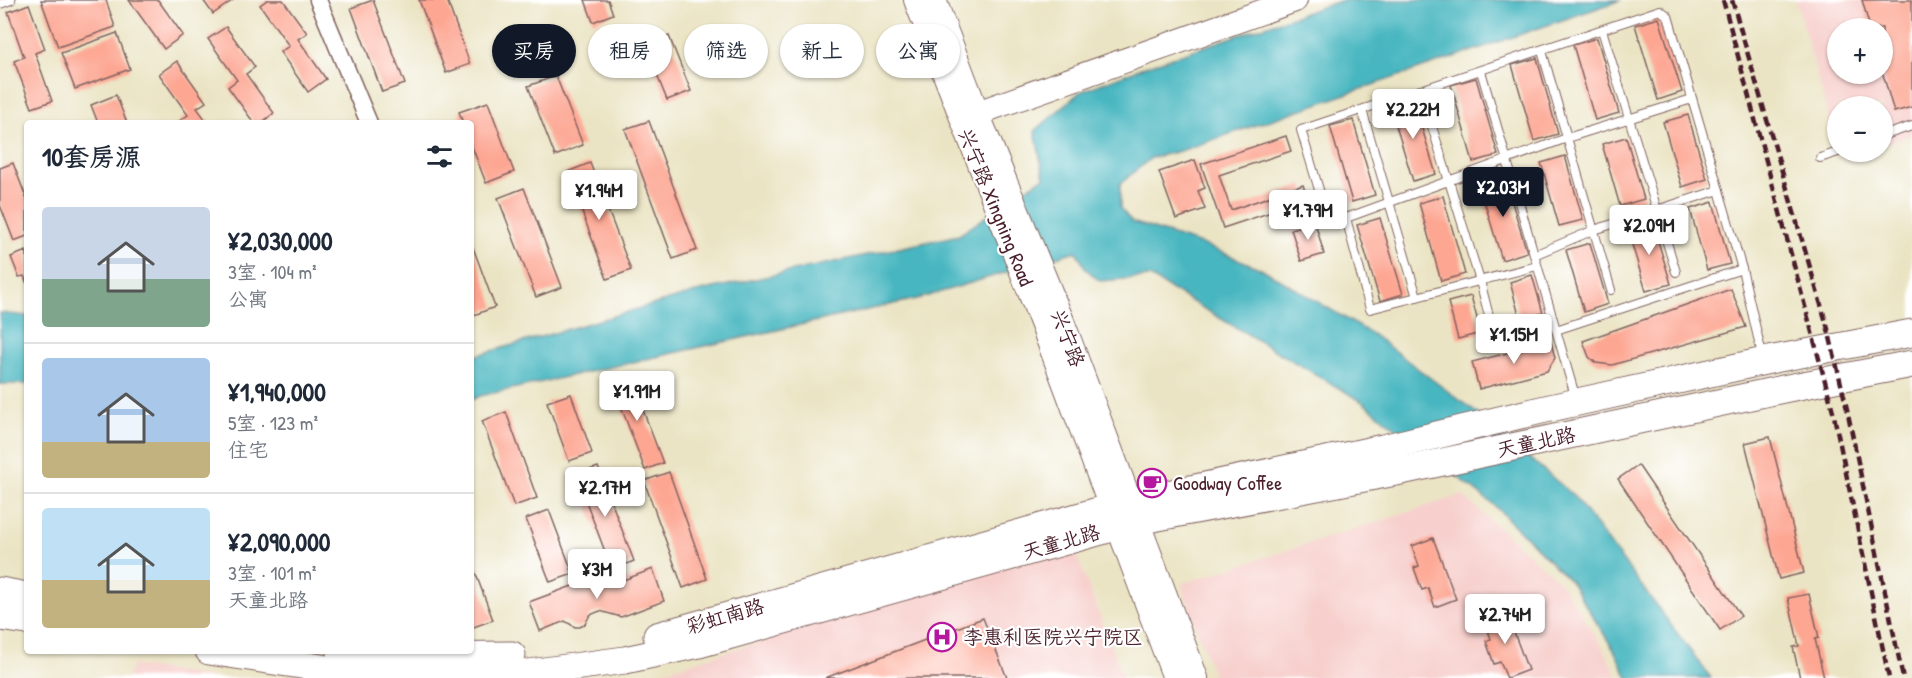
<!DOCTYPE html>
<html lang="zh">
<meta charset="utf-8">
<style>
body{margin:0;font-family:"Patrick Hand","LXGW WenKai TC",sans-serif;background:#f2f2f3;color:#1f2937;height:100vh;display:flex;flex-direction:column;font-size:22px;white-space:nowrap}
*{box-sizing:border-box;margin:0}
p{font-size:20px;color:#747a83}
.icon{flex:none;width:33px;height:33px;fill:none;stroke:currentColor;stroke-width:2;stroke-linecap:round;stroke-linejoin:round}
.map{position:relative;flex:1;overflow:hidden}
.panel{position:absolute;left:24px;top:120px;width:450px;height:534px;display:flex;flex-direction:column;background:#fff;border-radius:6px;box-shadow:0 2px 4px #0004}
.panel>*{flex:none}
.guide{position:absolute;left:492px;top:24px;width:570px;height:54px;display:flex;gap:12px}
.fabs{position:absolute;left:1827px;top:18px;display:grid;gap:12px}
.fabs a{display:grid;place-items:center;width:66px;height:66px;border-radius:50%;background:#fff;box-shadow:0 2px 4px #0004;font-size:30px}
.price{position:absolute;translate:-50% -51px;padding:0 14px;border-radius:6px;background:#fff;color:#222;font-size:20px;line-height:39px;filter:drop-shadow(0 2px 3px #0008)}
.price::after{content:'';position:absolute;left:50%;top:36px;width:18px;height:14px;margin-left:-9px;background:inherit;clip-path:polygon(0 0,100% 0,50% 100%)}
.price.selected{background:#111827;color:#fff}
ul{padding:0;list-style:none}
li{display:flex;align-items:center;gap:18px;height:150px;padding:0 18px}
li+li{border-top:2px solid #e0e1e3}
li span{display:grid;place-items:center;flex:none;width:168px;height:120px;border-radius:6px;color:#555}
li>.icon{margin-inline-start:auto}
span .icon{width:72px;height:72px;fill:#fffc;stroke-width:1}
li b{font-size:26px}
h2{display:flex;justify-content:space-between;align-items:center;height:72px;padding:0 18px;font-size:26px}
.chip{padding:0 21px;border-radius:27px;background:#fff;box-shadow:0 2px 4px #0004;font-size:21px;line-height:54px}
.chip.selected{background:#111827;color:#fff}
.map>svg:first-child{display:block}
.built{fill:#f7d0cd;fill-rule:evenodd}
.water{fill:#47b6c0;stroke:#486a76;stroke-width:1.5}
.building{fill:#fda692}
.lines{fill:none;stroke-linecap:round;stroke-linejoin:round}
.lane-casing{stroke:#826461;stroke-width:10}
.street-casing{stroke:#826461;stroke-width:19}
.secondary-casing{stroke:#826461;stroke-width:26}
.primary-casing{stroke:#826461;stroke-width:29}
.lane{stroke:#fff;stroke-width:8}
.street{stroke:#fff;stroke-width:16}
.secondary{stroke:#fff;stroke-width:24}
.primary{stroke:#fff;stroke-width:27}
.rail{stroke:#4a1f2b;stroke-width:4.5;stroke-dasharray:9 4.5;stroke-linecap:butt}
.labels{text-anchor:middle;stroke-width:4.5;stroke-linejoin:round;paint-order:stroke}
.street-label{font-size:20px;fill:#4a1f2b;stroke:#fff}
.poi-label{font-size:20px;fill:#4a1f2b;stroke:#fff;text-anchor:start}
</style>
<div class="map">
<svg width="1912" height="678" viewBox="0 0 1912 678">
<rect width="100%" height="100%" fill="#fff"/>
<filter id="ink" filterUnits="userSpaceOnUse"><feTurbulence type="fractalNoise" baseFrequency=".0167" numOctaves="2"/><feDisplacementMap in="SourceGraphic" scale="12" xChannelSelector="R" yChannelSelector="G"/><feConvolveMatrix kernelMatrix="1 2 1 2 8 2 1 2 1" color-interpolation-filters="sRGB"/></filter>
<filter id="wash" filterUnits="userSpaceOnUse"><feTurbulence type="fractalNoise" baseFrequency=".008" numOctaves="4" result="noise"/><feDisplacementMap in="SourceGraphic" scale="24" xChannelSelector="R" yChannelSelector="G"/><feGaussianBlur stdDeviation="1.35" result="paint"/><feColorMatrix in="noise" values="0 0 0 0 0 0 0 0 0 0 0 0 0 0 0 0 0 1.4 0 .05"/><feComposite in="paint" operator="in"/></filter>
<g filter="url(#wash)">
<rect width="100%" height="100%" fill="#ebe4c4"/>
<g class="built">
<path d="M1796,0H1912V135L1883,144L1882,106H1838L1837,147ZM1838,28H1882V74H1838Z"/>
<polygon points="1462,495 1559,581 1604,649 1618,678 1214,678 1181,584"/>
<polygon points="1074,548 1123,678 642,678 910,595"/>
<polygon points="133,665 215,678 127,678"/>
</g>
<g class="water">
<polygon points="1343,0 1621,0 1180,151 1151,158 1120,184 1120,208 1132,222 1204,245 1264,270 1372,334 1478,414 1573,495 1711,678 1628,678 1614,650 1571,582 1495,506 1361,401 1150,277 1100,281 1086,269 1076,251 921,298 480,396 471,400 471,357 700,291 959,235 1044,177 1035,131 1080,92 1146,66"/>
<polygon points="0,313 27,316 27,384 0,384"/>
</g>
<g id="blocks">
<g class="building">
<polygon points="41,0 106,0 115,27 58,47"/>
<polygon points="129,0 158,0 183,35 164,49"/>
<polygon points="203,0 233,0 213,14"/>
<polygon points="267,0 283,0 307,33 298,39 326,79 308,92 280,52 289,46 260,5"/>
<polygon points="373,0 405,84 382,92 351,8"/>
<polygon points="419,0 447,0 470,64 446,73"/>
<polygon points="585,0 608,0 613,14 593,22"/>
<polygon points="1862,0 1912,0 1912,107 1894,112 1882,71 1882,28 1870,28"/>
<polygon points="29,4 45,49 35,53 52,101 32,108 14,61 24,57 8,12"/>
<polygon points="1659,18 1682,92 1658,100 1635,25"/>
<polygon points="226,27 255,67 246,74 274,113 261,123 254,123 228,87 237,80 208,39"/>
<polygon points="117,33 130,69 75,89 61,53"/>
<polygon points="669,36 691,91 667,100 645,45"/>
<polygon points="1597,38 1619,113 1595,120 1573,45"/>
<polygon points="1537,58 1558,134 1534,141 1512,65"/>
<polygon points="177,61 206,102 197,108 208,123 181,123 179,121 188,115 159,74"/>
<polygon points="556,76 583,145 555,156 528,86"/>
<polygon points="1476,78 1498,155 1473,162 1451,85"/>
<polygon points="116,95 127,123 98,123 91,105"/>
<polygon points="1413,99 1436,174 1413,181 1390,106"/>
<polygon points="488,102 514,172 486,183 471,144 471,123 463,123 459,112"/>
<polygon points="1688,115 1707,179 1682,187 1663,122"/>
<polygon points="1353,120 1375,195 1352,202 1330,126"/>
<polygon points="649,121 697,250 673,259 625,129"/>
<polygon points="1286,136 1291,151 1219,175 1231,210 1303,185 1308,200 1223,228 1201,164"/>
<polygon points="1626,137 1644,199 1620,206 1602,144"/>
<polygon points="1565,156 1583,220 1559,226 1541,163"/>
<polygon points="1195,160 1205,188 1198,191 1205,209 1176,219 1159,172"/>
<polygon points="13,163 27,200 27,236 14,241 0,205 0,168"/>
<polygon points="590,163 631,270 607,279 567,172"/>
<polygon points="1504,176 1527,252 1502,260 1479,184"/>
<polygon points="524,188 562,287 536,297 498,198"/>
<polygon points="1443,196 1465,274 1441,281 1419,203"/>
<polygon points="1713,202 1730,264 1707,270 1690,209"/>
<polygon points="1380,218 1403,294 1380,301 1357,225"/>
<polygon points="1652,221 1671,284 1646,291 1627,228"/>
<polygon points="1315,222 1324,254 1301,261 1291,229"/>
<polygon points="471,242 495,307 474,315 471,305"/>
<polygon points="1590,243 1608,304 1584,312 1566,250"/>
<polygon points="26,251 27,254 27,284 24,276 19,277 11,257"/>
<polygon points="1532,275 1543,313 1520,319 1510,282"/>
<polygon points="1731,289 1746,327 1612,365 1596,363 1589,357 1583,341"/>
<polygon points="1471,296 1481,333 1458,339 1448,302"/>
<polygon points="1551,342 1555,358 1547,371 1479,389 1472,362"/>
<polygon points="629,373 663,463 645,470 611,380"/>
<polygon points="571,394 592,453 569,461 547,402"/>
<polygon points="506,412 537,498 514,506 482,421"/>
<polygon points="1770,437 1804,573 1779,579 1745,443"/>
<polygon points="1638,465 1741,616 1720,630 1618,479"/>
<polygon points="598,467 634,561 612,570 576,475"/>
<polygon points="669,472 707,579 683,588 644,481"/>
<polygon points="549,510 573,574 550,582 526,519"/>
<polygon points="1433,538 1456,599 1435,607 1428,588 1422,590 1414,568 1419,566 1412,546"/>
<polygon points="471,561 493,620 471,628"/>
<polygon points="653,569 664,601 621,617 600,611 590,615 585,624 580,627 575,627 565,621 540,631 529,602 591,579 610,585"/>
<polygon points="1809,594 1819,638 1815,639 1824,678 1800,678 1793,647 1799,646 1788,598"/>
<polygon points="1506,611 1528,670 1507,678 1500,662 1494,664 1486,641 1491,639 1484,619"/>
<polygon points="983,618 1007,678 825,678"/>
</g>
</g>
</g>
<g filter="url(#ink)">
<use href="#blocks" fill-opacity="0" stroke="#826461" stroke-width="1.5"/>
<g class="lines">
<g class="lane-casing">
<g id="lane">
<polyline points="0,4 11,0"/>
<polyline points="1602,30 1676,272"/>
<polyline points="1542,51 1611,290"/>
<polyline points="1481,71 1576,399"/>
<polyline points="1421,91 1480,281 1489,316"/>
<polyline points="1362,110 1417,297"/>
<polyline points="1882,136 1912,126"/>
<polyline points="1820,158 1838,152"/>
<polyline points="1346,218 1567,138 1692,99"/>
<polyline points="1534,255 1594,230 1719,190"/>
<polyline points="1537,266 1370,309 1346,218 1323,203 1301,130 1660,10 1668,16 1742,269 1763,359"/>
<polyline points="1556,330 1742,269"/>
</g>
</g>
<g class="street-casing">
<polyline id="street" points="318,0 369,123"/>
</g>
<g class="secondary-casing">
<g id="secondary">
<polyline points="916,0 1044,328 1175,678"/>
<polyline points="934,0 977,113 1062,321 1196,678"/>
<polyline points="963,118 1295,0"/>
</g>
</g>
<g class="primary-casing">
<g id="primary">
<polyline points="0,591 27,596"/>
<polyline points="0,617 27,621"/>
<polyline points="657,636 1130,502 1383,448 1541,410 1774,359 1912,333"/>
<polyline points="209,651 341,671 384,675 437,675 522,674 625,660 699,644 1137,521 1396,472 1788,388 1912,364"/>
<polyline points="341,653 407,656 512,655"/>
</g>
</g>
<use href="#lane" class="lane"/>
<use href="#street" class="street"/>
<use href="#secondary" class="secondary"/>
<use href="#primary" class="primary"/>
<g class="rail">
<polyline points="1723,0 1833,411 1889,678"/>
<polyline points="1732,0 1828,329 1847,409 1903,678"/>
</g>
</g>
</g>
<defs>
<g id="cafe-ring" transform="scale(1.5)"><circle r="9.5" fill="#fff" stroke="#b5179e" stroke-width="1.5"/><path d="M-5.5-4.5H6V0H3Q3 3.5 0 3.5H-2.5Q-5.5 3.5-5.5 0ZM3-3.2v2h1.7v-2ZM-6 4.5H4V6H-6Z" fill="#b5179e"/></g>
<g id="hospital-ring" transform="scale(1.5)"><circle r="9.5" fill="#fff" stroke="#b5179e" stroke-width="1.5"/><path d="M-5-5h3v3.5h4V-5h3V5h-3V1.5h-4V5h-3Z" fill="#b5179e"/></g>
</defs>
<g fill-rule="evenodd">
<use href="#cafe-ring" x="1152" y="483"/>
<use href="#hospital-ring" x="942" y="637"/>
</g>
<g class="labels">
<g class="street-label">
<text transform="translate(996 207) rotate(68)" y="7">兴宁路 Xingning Road</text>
<text transform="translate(1068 338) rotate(69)" y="7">兴宁路</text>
<text transform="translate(1536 442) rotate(-12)" y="7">天童北路</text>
<text transform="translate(1061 542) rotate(-16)" y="7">天童北路</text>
<text transform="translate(725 616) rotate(-16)" y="7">彩虹南路</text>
</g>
<g class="poi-label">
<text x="1173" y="490">Goodway Coffee</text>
<text x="963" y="644">李惠利医院兴宁院区</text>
</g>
</g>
</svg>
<div class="fabs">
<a>+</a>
<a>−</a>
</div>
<b class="price" style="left:1413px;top:140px">¥2.22M</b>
<b class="price selected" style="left:1503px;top:218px">¥2.03M</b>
<b class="price" style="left:599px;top:221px">¥1.94M</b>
<b class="price" style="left:1308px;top:241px">¥1.79M</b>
<b class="price" style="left:1649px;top:256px">¥2.09M</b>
<b class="price" style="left:1514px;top:365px">¥1.15M</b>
<b class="price" style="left:637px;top:422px">¥1.91M</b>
<b class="price" style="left:605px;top:518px">¥2.17M</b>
<b class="price" style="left:597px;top:600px">¥3M</b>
<b class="price" style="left:1505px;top:645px">¥2.74M</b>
<div class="guide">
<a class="chip selected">买房</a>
<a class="chip">租房</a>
<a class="chip">筛选</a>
<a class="chip">新上</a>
<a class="chip">公寓</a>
</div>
<section class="panel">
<h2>10套房源<svg class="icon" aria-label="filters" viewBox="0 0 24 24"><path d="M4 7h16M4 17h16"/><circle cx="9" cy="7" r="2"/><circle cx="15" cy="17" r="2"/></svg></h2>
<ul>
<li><span style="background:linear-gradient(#c9d6e8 60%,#7fa58c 0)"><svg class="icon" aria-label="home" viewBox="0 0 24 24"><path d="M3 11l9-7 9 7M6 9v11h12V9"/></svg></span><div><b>¥2,030,000</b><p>3室 · 104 m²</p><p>公寓</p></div></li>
<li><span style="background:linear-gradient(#a9c7e8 70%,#c2b280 0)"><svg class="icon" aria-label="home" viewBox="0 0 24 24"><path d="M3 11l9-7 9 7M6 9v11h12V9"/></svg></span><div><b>¥1,940,000</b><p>5室 · 123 m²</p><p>住宅</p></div></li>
<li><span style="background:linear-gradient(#bfe0f5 60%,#c2b280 0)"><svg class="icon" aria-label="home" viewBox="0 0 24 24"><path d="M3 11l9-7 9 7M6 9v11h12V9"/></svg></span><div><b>¥2,090,000</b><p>3室 · 101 m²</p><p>天童北路</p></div></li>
</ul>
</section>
</div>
